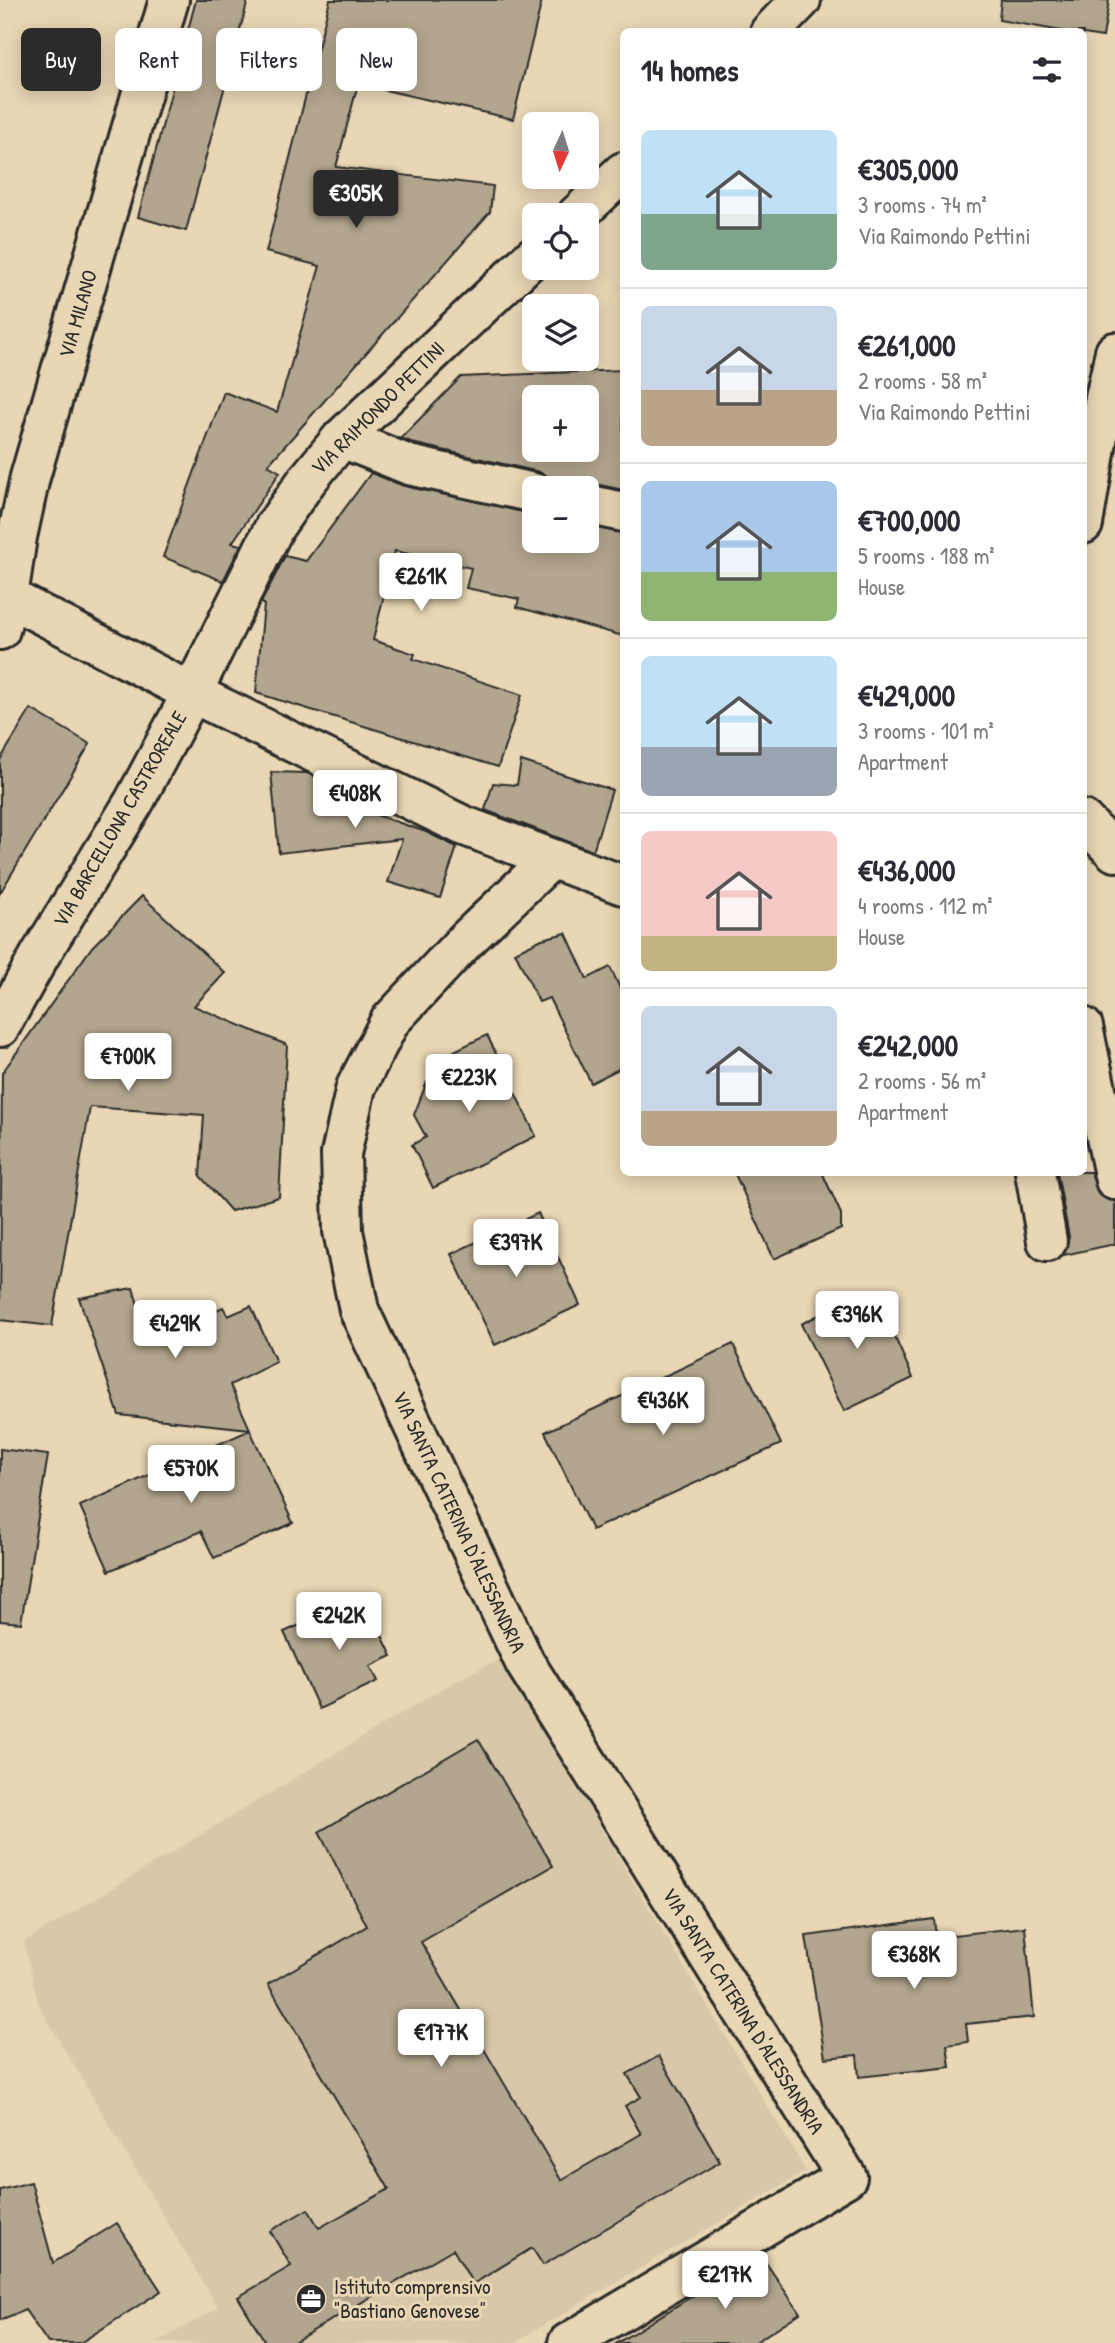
<!DOCTYPE html>
<meta charset="utf-8">
<style>
body{margin:0;font-family:"Patrick Hand",sans-serif;background:#f2f2f3;color:#2b2b33;height:100vh;display:flex;flex-direction:column;font-size:26px;white-space:nowrap}
*{box-sizing:border-box;margin:0}
p{font-size:23px;color:#7c7c81}
.icon{flex:none;width:38px;height:38px;fill:none;stroke:currentColor;stroke-width:2;stroke-linecap:round;stroke-linejoin:round}
.map{position:relative;flex:1;overflow:hidden}
.drawer{position:absolute;left:620px;top:28px;width:467px;height:1148px;display:flex;flex-direction:column;background:#fff;border-radius:10px;box-shadow:0 4px 18px #0003}
.drawer>*{flex:none}
.banner{position:absolute;left:21px;top:28px;width:494px;height:63px;display:flex;gap:14px}
.needle{width:46px;rotate:184deg}
.controls{position:absolute;left:522px;top:112px;display:grid;gap:14px}
.controls a{display:grid;place-items:center;width:77px;height:77px;border-radius:10px;background:#fff;box-shadow:0 4px 18px #0003;font-size:35px}
.price{position:absolute;translate:-50% -60px;padding:0 16px;border-radius:7px;background:#fff;color:#222;font-size:23px;line-height:46px;filter:drop-shadow(0 2px 4px #0008)}
.price::after{content:'';position:absolute;left:50%;top:42px;width:21px;height:16px;margin-left:-10px;background:inherit;clip-path:polygon(0 0,100% 0,50% 100%)}
.price.current{background:#2b2b2b;color:#fff}
ul{padding:0;list-style:none}
li{display:flex;align-items:center;gap:21px;height:175px;padding:0 21px}
li+li{border-top:2px solid #e1e1e2}
li span{display:grid;place-items:center;flex:none;width:196px;height:140px;border-radius:10px;color:#555}
li>.icon{margin-inline-start:auto}
span .icon{width:84px;height:84px;fill:#fffc;stroke-width:1}
li b{font-size:30px}
h2{display:flex;justify-content:space-between;align-items:center;height:84px;padding:0 21px;font-size:30px}
.chip{padding:0 24px;border-radius:10px;background:#fff;box-shadow:0 4px 18px #0003;font-size:24px;line-height:63px}
.chip.current{background:#2b2b2b;color:#fff}
.map>svg:first-child{display:block}
.built{fill:#d8c8a9}
.building{fill:#b3a68e;stroke:#2b2b2b;stroke-width:2;fill-rule:evenodd}
.lines{fill:none;stroke-linecap:round;stroke-linejoin:round}
.street-casing{stroke:#2b2b2b;stroke-width:44}
.secondary-casing{stroke:#2b2b2b;stroke-width:44}
.street{stroke:#e8d6b4;stroke-width:38}
.secondary{stroke:#e8d6b4;stroke-width:38}
.labels{text-anchor:middle;stroke-width:6;stroke-linejoin:round;paint-order:stroke}
.street-label{font-size:21px;fill:#2b2b2b;stroke:#e8d6b4}
.poi-label{font-size:21px;fill:#2b2b2b;stroke:#e8d6b4;text-anchor:start}
</style>
<div class="map">
<svg width="1115" height="2343" viewBox="0 0 1115 2343">
<rect width="100%" height="100%" fill="#e8d6b4"/>
<filter id="ink" filterUnits="userSpaceOnUse"><feTurbulence type="fractalNoise" baseFrequency=".0143" numOctaves="2"/><feDisplacementMap in="SourceGraphic" scale="14" xChannelSelector="R" yChannelSelector="G"/><feConvolveMatrix kernelMatrix="1 2 1 2 8 2 1 2 1" color-interpolation-filters="sRGB"/></filter>
<g filter="url(#ink)">
<polygon class="built" points="500,1659 806,2171 513,2343 156,2343 218,2308 39,2006 24,1942 455,1681"/>
<g class="building">
<polygon points="196,0 248,0 186,231 138,217"/>
<polygon points="330,0 542,0 513,119 358,84 336,167 493,186 490,212 268,465 280,472 232,543 241,545 223,581 163,557 224,392 277,412 320,266 266,252"/>
<polygon points="1001,0 1109,0 1103,37 1083,34 1083,32 1067,32 999,20"/>
<path d="M623,370V490L590,483H580L571,488H555L549,477L539,472L416,444L401,438L461,377ZM534,397H586V450H534Z"/>
<polygon points="371,473 404,486 534,514 534,541 586,541 586,526 623,533 623,636 517,607 519,599 466,588 471,568 395,551 373,640 415,654 413,659 522,695 498,767 256,693 264,604 261,603 285,556 306,561"/>
<polygon points="31,709 90,744 0,893 0,760"/>
<polygon points="521,761 612,790 593,851 485,810 493,783 517,785"/>
<polygon points="271,772 307,773 376,807 374,814 426,832 457,847 440,898 388,882 402,839 279,853"/>
<polygon points="142,896 225,973 194,1006 287,1045 279,1197 231,1211 200,1176 204,1115 90,1107 52,1326 0,1320 2,1073 92,947"/>
<polygon points="566,933 587,979 610,967 623,994 623,1067 591,1083 549,998 539,1002 515,952 542,939"/>
<polygon points="487,1035 536,1136 433,1188 412,1145 426,1137 414,1115 427,1082 441,1074 449,1056 454,1051"/>
<polygon points="734,1172 822,1172 841,1214 841,1229 774,1259"/>
<polygon points="1057,1172 1091,1172 1098,1194 1108,1200 1115,1201 1115,1244 1064,1255 1069,1237"/>
<polygon points="538,1213 580,1305 495,1345 451,1254"/>
<polygon points="133,1288 138,1305 176,1328 223,1307 228,1316 251,1306 276,1362 230,1385 250,1429 119,1415 79,1298"/>
<polygon points="868,1290 889,1335 893,1333 913,1378 844,1411 801,1324"/>
<polygon points="733,1344 781,1444 592,1530 545,1432"/>
<polygon points="250,1430 293,1523 214,1558 201,1531 109,1571 80,1506"/>
<polygon points="0,1449 48,1455 21,1623 0,1621"/>
<polygon points="363,1597 392,1656 370,1666 378,1681 319,1709 284,1632"/>
<polygon points="478,1739 553,1866 421,1942 561,2180 641,2134 625,2106 641,2097 627,2074 659,2056 720,2162 543,2265 532,2248 473,2284 453,2249 292,2343 266,2343 238,2297 291,2266 270,2231 308,2209 319,2228 389,2189 268,1984 367,1926 319,1832"/>
<polygon points="934,1919 936,1937 1025,1927 1034,2017 966,2024 968,2042 947,2045 950,2067 859,2077 857,2055 825,2058 806,1936"/>
<polygon points="31,2182 53,2263 117,2223 161,2291 80,2343 48,2343 25,2310 0,2320 0,2190"/>
<polygon points="760,2254 800,2313 754,2343 617,2343"/>
</g>
<g class="lines">
<g class="street-casing">
<g id="street">
<polyline points="342,438 409,465 534,493"/>
<polyline points="586,504 623,512"/>
<polyline points="8,597 192,693"/>
<polyline points="0,630 8,597 17,537 30,477 169,0"/>
<polyline points="1083,820 1115,852"/>
<polyline points="551,859 465,941 390,1021 356,1087 341,1154 343,1231 359,1310 525,1663 847,2177 568,2343"/>
<polyline points="1083,1027 1115,1180"/>
<polyline points="1035,1172 1047,1241"/>
</g>
</g>
<g class="secondary-casing">
<g id="secondary">
<polyline points="770,32 801,0"/>
<polyline points="577,215 623,172"/>
<polyline points="1083,524 1101,417 1115,352"/>
<polyline points="192,693 462,825 623,885"/>
<polyline points="0,1027 40,955 134,802 192,693 275,526 308,479 342,438 534,256"/>
</g>
</g>
<use href="#street" class="street"/>
<use href="#secondary" class="secondary"/>
</g>
</g>
<defs>
<g id="office-disc" transform="scale(1.575)"><circle r="9.5" fill="#2b2b2b" stroke="#e8d6b4"/><path d="M-6-3h4V-5.5h4V-3h4V5H-6ZM-1-4.5V-3h2v-1.5ZM-6 0V1H6V0Z" fill="#fff"/></g>
</defs>
<g fill-rule="evenodd">
<use href="#office-disc" x="311" y="2299"/>
</g>
<g class="labels">
<g class="street-label">
<text transform="translate(78 314) rotate(-74)" y="7">VIA MILANO</text>
<text transform="translate(378 408) rotate(-45)" y="7">VIA RAIMONDO PETTINI</text>
<text transform="translate(120 819) rotate(-60)" y="7">VIA BARCELLONA CASTROREALE</text>
<text transform="translate(459 1522) rotate(65)" y="7">VIA SANTA CATERINA D'ALESSANDRIA</text>
<text transform="translate(743 2011) rotate(58)" y="7">VIA SANTA CATERINA D'ALESSANDRIA</text>
</g>
<g class="poi-label">
<text x="334" y="2294">Istituto comprensivo<tspan x="334" dy="24">"Bastiano Genovese"</tspan></text>
</g>
</g>
</svg>
<div class="controls">
<a><svg class="needle" viewBox="-14 -14 28 28"><path d="M0-13l5 13h-10z" fill="#e53935"/><path d="M0 13l5-13h-10z" fill="#7c7c81"/></svg></a>
<a><svg class="icon" aria-label="locate" viewBox="0 0 24 24"><circle cx="12" cy="12" r="6"/><path d="M12 2v4M12 18v4M2 12h4M18 12h4"/></svg></a>
<a><svg class="icon" aria-label="layers" viewBox="0 0 24 24"><path d="M12 4l9 5-9 5-9-5zM3 14l9 5 9-5"/></svg></a>
<a>+</a>
<a>−</a>
</div>
<b class="price current" style="left:356px;top:230px">€305K</b>
<b class="price" style="left:421px;top:613px">€261K</b>
<b class="price" style="left:355px;top:830px">€408K</b>
<b class="price" style="left:128px;top:1093px">€700K</b>
<b class="price" style="left:469px;top:1114px">€223K</b>
<b class="price" style="left:516px;top:1279px">€397K</b>
<b class="price" style="left:857px;top:1351px">€396K</b>
<b class="price" style="left:175px;top:1360px">€429K</b>
<b class="price" style="left:663px;top:1437px">€436K</b>
<b class="price" style="left:191px;top:1505px">€570K</b>
<b class="price" style="left:339px;top:1652px">€242K</b>
<b class="price" style="left:914px;top:1991px">€368K</b>
<b class="price" style="left:441px;top:2069px">€177K</b>
<b class="price" style="left:725px;top:2311px">€217K</b>
<div class="banner">
<a class="chip current">Buy</a>
<a class="chip">Rent</a>
<a class="chip">Filters</a>
<a class="chip">New</a>
</div>
<section class="drawer">
<h2>14 homes<svg class="icon" aria-label="filters" viewBox="0 0 24 24"><path d="M4 7h16M4 17h16"/><circle cx="9" cy="7" r="2"/><circle cx="15" cy="17" r="2"/></svg></h2>
<ul>
<li><span style="background:linear-gradient(#bfe0f5 60%,#7fa58c 0)"><svg class="icon" aria-label="home" viewBox="0 0 24 24"><path d="M3 11l9-7 9 7M6 9v11h12V9"/></svg></span><div><b>€305,000</b><p>3 rooms · 74 m²</p><p>Via Raimondo Pettini</p></div></li>
<li><span style="background:linear-gradient(#c9d6e8 60%,#b9a48a 0)"><svg class="icon" aria-label="home" viewBox="0 0 24 24"><path d="M3 11l9-7 9 7M6 9v11h12V9"/></svg></span><div><b>€261,000</b><p>2 rooms · 58 m²</p><p>Via Raimondo Pettini</p></div></li>
<li><span style="background:linear-gradient(#a9c7e8 65%,#8fb573 0)"><svg class="icon" aria-label="home" viewBox="0 0 24 24"><path d="M3 11l9-7 9 7M6 9v11h12V9"/></svg></span><div><b>€700,000</b><p>5 rooms · 188 m²</p><p>House</p></div></li>
<li><span style="background:linear-gradient(#bfe0f5 65%,#9aa5b1 0)"><svg class="icon" aria-label="home" viewBox="0 0 24 24"><path d="M3 11l9-7 9 7M6 9v11h12V9"/></svg></span><div><b>€429,000</b><p>3 rooms · 101 m²</p><p>Apartment</p></div></li>
<li><span style="background:linear-gradient(#f6c9c9 75%,#c2b280 0)"><svg class="icon" aria-label="home" viewBox="0 0 24 24"><path d="M3 11l9-7 9 7M6 9v11h12V9"/></svg></span><div><b>€436,000</b><p>4 rooms · 112 m²</p><p>House</p></div></li>
<li><span style="background:linear-gradient(#c9d6e8 75%,#b9a48a 0)"><svg class="icon" aria-label="home" viewBox="0 0 24 24"><path d="M3 11l9-7 9 7M6 9v11h12V9"/></svg></span><div><b>€242,000</b><p>2 rooms · 56 m²</p><p>Apartment</p></div></li>
</ul>
</section>
</div>
